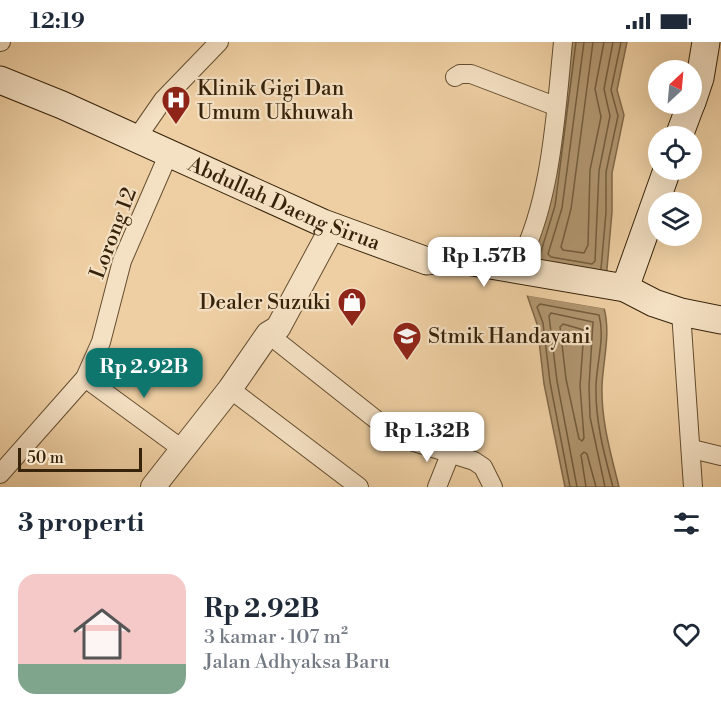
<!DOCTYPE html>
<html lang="id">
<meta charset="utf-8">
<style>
body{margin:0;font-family:"Libre Bodoni",serif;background:#f2f2f3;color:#1f2937;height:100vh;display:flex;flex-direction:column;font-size:22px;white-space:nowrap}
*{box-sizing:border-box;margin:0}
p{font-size:20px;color:#747a83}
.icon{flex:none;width:33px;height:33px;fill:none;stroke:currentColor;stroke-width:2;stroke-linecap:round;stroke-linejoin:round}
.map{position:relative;height:445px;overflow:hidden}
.sheet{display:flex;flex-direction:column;background:#fff;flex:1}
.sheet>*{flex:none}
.needle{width:39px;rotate:26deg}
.controls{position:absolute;left:648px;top:18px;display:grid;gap:12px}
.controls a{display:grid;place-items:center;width:54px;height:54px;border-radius:50%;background:#fff;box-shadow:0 6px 24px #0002;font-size:30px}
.scale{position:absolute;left:18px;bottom:15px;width:124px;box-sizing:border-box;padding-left:6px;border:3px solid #37230a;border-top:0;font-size:16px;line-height:21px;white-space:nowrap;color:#37230a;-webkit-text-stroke:4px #f4e0c3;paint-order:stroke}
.price{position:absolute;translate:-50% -51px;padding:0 14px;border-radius:12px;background:#fff;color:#222;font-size:20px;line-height:39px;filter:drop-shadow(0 2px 3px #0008)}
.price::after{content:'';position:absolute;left:50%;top:36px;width:18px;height:14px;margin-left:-9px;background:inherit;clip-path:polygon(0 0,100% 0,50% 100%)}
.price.on{background:#0f766e;color:#fff}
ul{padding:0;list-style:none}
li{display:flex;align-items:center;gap:18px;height:150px;padding:0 18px}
li span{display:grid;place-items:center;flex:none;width:168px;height:120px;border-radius:18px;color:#555}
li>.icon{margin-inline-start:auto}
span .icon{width:72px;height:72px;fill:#fffc;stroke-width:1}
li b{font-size:26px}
h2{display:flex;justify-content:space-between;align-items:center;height:72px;padding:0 18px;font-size:26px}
.status{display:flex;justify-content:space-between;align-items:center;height:42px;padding:0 30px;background:#fff;direction:ltr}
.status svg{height:16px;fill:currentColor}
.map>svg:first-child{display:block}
.water{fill:#b0956f;stroke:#806747;stroke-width:1.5}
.pier{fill:#eecfa3}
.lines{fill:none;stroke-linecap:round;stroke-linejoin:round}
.shore{stroke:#745c3c;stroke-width:1.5}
.minor-casing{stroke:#654e30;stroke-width:20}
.tertiary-casing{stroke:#654e30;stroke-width:26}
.secondary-casing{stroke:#37230a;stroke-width:29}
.minor{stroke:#f4e0c3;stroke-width:18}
.tertiary{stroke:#f4e0c3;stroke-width:24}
.secondary{stroke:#f4e0c3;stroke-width:27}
.labels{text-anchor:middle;stroke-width:4.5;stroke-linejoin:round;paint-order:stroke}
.poi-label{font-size:21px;fill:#37230a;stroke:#f4e0c3;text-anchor:start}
.street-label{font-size:21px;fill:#37230a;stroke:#f4e0c3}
</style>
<div class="status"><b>12:19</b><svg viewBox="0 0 49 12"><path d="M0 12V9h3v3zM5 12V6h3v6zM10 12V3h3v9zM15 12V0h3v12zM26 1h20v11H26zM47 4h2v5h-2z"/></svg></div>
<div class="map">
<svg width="721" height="445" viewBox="0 0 721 445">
<rect width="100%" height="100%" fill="#eecfa3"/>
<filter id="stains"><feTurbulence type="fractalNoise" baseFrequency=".00333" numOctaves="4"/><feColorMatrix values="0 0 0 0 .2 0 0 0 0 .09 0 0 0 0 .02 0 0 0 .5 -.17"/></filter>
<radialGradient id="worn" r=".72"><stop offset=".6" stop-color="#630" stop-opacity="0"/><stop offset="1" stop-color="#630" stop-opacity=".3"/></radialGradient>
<g class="water">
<polygon points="571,0 627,0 617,48 624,73 612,131 612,170 606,238 529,225 549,163"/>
<path d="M527,253L604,266C611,292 603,318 602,344C601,379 611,412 619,445H565L544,342L537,282Z"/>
</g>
<polygon class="pier" points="527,250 604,263 607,267 524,253"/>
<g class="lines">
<g class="shore">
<polyline points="584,0 562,166 548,212 551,215 592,222 595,219 599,129 610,74 604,47 613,0"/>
<polyline points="593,0 571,167 561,205 563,208 584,211 588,203 590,128 601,75 595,47 604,0"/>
<polyline points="539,216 555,164 576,0"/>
<polyline points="601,227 606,170 606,130 618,74 611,48 621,0"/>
<polygon points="563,282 584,288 580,344 584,396 582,399 579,397 566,337 560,285"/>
<path d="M570,445L550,340L543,281L537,265L540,262L599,273C605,295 597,320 596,343C595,378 604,412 613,445"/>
<polyline points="577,445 557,339 549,274 551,271 593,280 589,344 590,375 605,445"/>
<polyline points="586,445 581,413 584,410 587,412 596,445"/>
</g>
<g class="minor-casing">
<g id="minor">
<polyline points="0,0 1,0"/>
<polyline points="455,35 460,32 471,32 555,64"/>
<polyline points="136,97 163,58 219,0"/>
<path d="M514,229C551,169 556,70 563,0"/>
<polyline points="681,270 693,445"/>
<polyline points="268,292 398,395 474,419 483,425 493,445"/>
<polyline points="85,336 182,407"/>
<polyline points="230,347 359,445"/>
<polyline points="692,407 721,414"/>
<polyline points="0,432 85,336 101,300 122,219 169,111"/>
<polyline points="437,445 451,410"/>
</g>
</g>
<g class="tertiary-casing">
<polyline id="tertiary" points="153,445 230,347 268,292 278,286 333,184"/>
</g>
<g class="secondary-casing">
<g id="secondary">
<path id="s1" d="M0,38L62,63L323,181L427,219L449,216L625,246L654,261L681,270L721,278"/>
<polyline points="692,60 700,36 706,0"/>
<polyline points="679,94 691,62"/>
<polyline points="625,246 667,128"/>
</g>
</g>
<use href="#minor" class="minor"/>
<use href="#tertiary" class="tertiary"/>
<use href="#secondary" class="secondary"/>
</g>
<defs>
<g id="hospital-pin" transform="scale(1.5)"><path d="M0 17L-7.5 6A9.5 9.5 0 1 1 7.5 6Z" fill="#8f2418" stroke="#f4e0c3"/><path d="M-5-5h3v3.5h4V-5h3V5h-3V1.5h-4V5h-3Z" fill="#fff"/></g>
<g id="shop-pin" transform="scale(1.5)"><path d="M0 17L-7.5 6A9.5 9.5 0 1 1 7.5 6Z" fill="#8f2418" stroke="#f4e0c3"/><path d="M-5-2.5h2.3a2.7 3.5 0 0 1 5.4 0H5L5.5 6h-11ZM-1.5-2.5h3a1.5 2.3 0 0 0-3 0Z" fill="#fff"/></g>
<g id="university-pin" transform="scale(1.5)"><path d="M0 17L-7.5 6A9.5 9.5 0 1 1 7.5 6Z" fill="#8f2418" stroke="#f4e0c3"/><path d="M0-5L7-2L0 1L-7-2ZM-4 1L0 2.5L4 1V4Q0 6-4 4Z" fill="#fff"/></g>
</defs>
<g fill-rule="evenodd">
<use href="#hospital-pin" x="176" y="58"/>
<use href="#shop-pin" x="352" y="260"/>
<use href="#university-pin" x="407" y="294"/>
</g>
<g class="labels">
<g class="poi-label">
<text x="197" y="53">Klinik Gigi Dan<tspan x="197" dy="24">Umum Ukhuwah</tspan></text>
<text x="331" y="267" text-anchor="end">Dealer Suzuki</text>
<text x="428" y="301">Stmik Handayani</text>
</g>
<g class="street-label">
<text dy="7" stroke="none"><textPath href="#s1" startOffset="310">Abdullah Daeng Sirua</textPath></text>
<text transform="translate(113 191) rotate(-69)" y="7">Lorong 12</text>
</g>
</g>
<rect width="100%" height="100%" filter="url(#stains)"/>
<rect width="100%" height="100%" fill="url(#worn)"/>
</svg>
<div class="controls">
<a><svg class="needle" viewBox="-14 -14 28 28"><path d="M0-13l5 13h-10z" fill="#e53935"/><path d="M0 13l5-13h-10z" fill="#747a83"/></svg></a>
<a><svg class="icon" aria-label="locate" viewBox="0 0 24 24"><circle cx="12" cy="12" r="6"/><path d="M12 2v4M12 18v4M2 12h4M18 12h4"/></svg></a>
<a><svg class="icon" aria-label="layers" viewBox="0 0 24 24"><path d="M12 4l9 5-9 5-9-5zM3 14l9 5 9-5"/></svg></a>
</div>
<div class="scale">50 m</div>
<b class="price" style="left:484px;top:246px">Rp 1.57B</b>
<b class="price on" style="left:144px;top:357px">Rp 2.92B</b>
<b class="price" style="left:427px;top:421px">Rp 1.32B</b>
</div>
<section class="sheet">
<h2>3 properti<svg class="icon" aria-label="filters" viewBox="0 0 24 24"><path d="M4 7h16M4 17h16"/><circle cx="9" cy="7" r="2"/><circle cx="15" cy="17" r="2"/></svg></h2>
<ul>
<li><span style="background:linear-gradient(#f6c9c9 75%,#7fa58c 0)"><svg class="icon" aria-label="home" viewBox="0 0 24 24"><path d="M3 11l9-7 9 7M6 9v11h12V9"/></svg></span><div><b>Rp 2.92B</b><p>3 kamar · 107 m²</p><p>Jalan Adhyaksa Baru</p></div><svg class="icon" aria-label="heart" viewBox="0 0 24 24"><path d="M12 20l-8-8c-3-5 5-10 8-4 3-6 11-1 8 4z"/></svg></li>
</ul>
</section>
